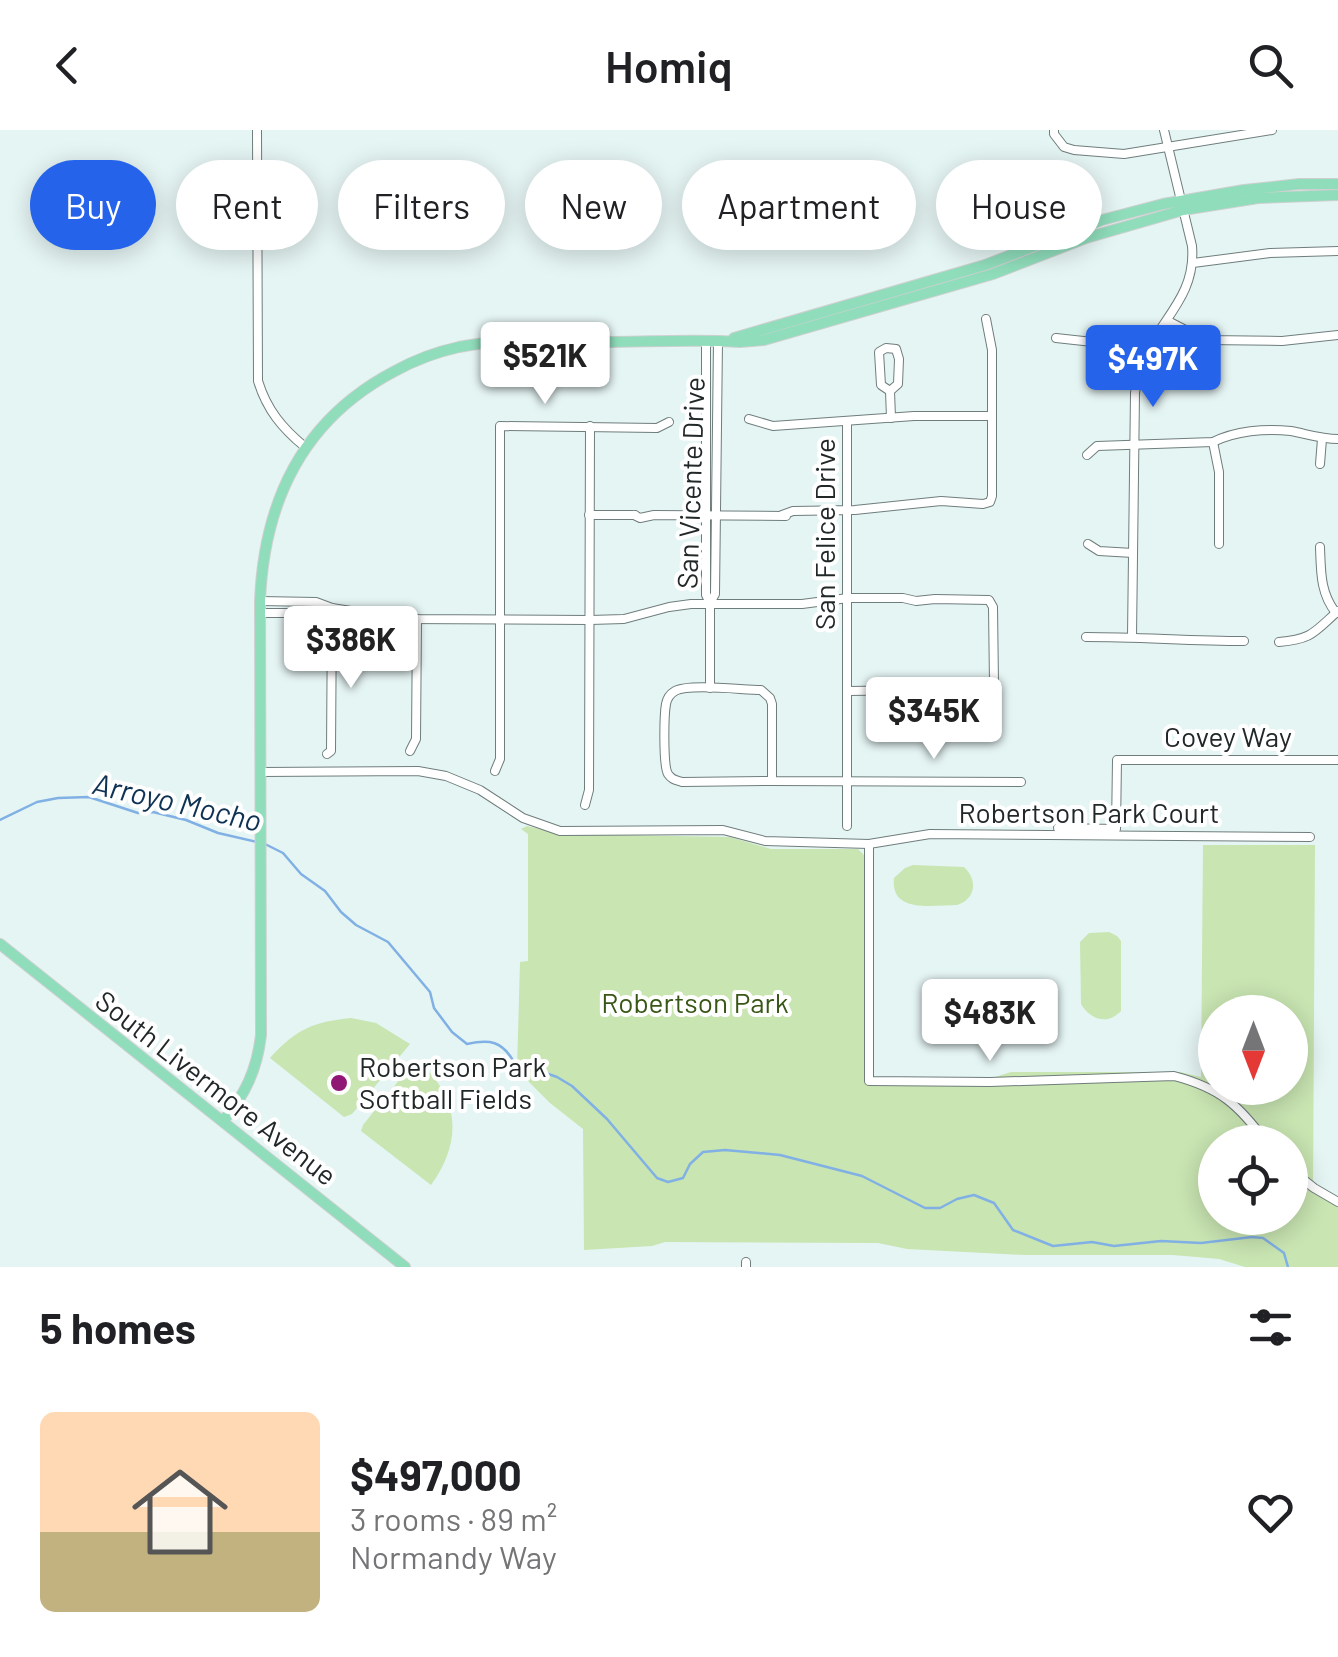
<!DOCTYPE html>
<meta charset="utf-8">
<style>
body{margin:0;font-family:Barlow,sans-serif;background:#f2f2f2;color:#202124;height:100vh;display:flex;flex-direction:column;font-size:38px;white-space:nowrap}
*{box-sizing:border-box;margin:0}
p{font-size:32px;color:#757577}
.icon{flex:none;width:55px;height:55px;fill:none;stroke:currentColor;stroke-width:2;stroke-linecap:round;stroke-linejoin:round}
.map{position:relative;height:1137px;overflow:hidden}
.details{display:flex;flex-direction:column;background:#fff;flex:1}
.details>*{flex:none}
.hud{position:absolute;left:30px;top:30px;width:1280px;height:90px;display:flex;gap:20px}
.needle{width:65px;rotate:180deg}
.fabs{position:absolute;left:1198px;top:865px;display:grid;gap:20px}
.fabs a{display:grid;place-items:center;width:110px;height:110px;border-radius:50%;background:#fff;box-shadow:0 5px 25px #0003;font-size:50px}
.price{position:absolute;translate:-50% -85px;padding:0 22px;border-radius:10px;background:#fff;color:#222;font-size:32px;line-height:65px;filter:drop-shadow(0 2px 5px #0008)}
.price::after{content:'';position:absolute;left:50%;top:60px;width:30px;height:22px;margin-left:-15px;background:inherit;clip-path:polygon(0 0,100% 0,50% 100%)}
.price.current{background:#2563eb;color:#fff}
ul{padding:0;list-style:none}
li{display:flex;align-items:center;gap:30px;height:250px;padding:0 40px}
li span{display:grid;place-items:center;flex:none;width:280px;height:200px;border-radius:15px;color:#555}
li>.icon{margin-inline-start:auto}
span .icon{width:120px;height:120px;fill:#fffc;stroke-width:1}
li b{font-size:42px}
h2{display:flex;justify-content:space-between;align-items:center;height:120px;padding:0 40px;font-size:42px}
.chip{padding:0 35px;border-radius:45px;background:#fff;box-shadow:0 5px 25px #0003;font-size:35px;line-height:90px}
.chip.current{background:#2563eb;color:#fff}
header{display:flex;justify-content:space-between;align-items:center;height:130px;padding:0 40px;background:#fff;font-size:45px;font-weight:600}
.map>svg:first-child{display:block}
.green{fill:#c9e5b2;fill-rule:evenodd}
.lines{fill:none;stroke-linecap:round;stroke-linejoin:round}
.stream{stroke:#80b0e4;stroke-width:2.5}
.minor-casing{stroke:#6f7d7c;stroke-width:10}
.major-casing{stroke:#ced0d0;stroke-width:12}
.minor{stroke:#fff;stroke-width:8}
.major{stroke:#8fddbb;stroke-width:10}
.poi-dot{fill:#911774;stroke:#fff;stroke-width:4}
.labels{text-anchor:middle;stroke-width:8;stroke-linejoin:round;paint-order:stroke}
.street-label{font-size:28px;fill:#222828;stroke:#fff}
.park-label{font-size:28px;fill:#385616;stroke:#fff}
.poi-label{font-size:28px;fill:#222828;stroke:#fff;text-anchor:start}
.water-label{font-size:30px;font-style:italic;fill:#0e3254;stroke:#fff}
</style>
<header><svg class="icon" aria-label="back" viewBox="0 0 24 24"><path d="M15 5l-7 7 7 7"/></svg>Homiq<svg class="icon" aria-label="search" viewBox="0 0 24 24"><circle cx="10" cy="10" r="6"/><path d="M15 15l6 6"/></svg></header>
<div class="map">
<svg width="1338" height="1137" viewBox="0 0 1338 1137">
<rect width="100%" height="100%" fill="#e5f5f4"/>
<g class="green">
<path d="M527,696L560,704L730,707L771,719H858L864,725L865,947H995L1011,942H1180L1201,947L1203,715H1315L1313,1062L1338,1077V1137H1245L1219,1129L1173,1125H1025L907,1119L878,1113L665,1112L652,1116L584,1120L583,999L550,973L517,940L520,832L528,831V704L521,699ZM1215,882H1290V958H1215ZM1215,1012H1290V1088H1215Z"/>
<path d="M913,735L964,737C978,750 976,769 957,775C933,775 890,784 894,748L905,738Z"/>
<path d="M1109,802L1117,806L1121,811V881C1107,896 1090,889 1081,874L1080,812L1089,803Z"/>
<path d="M351,888L376,893L410,914L352,984L344,987L270,928C296,899 313,892 351,888Z"/>
<path d="M416,929C459,966 464,1009 431,1055L361,1001L363,995Z"/>
</g>
<g class="lines">
<g class="stream">
<polyline points="0,690 37,672 58,668 89,667 138,683 153,682 186,690 218,703 257,712"/>
<path d="M265,714L283,723L301,744L325,761L341,782L356,795L388,812L430,862L434,878L452,902L467,914C490,909 502,911 514,932L557,947L572,956L607,989L657,1048L668,1052L683,1048L690,1034L703,1022L725,1020L780,1025L862,1046L925,1078H940L957,1069L974,1065L994,1073L1013,1100L1053,1116L1092,1112L1114,1116L1161,1111L1201,1113L1252,1107L1263,1108L1284,1123L1288,1137"/>
</g>
<g class="minor-casing">
<g id="minor">
<path d="M257,0L258,251C267,280 282,298 305,317"/>
<polyline points="1054,0 1054,4 1064,17 1074,20 1124,24 1272,0"/>
<polyline points="1193,133 1270,123 1338,121"/>
<polyline points="1168,191 1205,210 1282,211 1338,205"/>
<polyline points="1056,208 1111,214 1144,226"/>
<polyline points="706,212 706,465 710,473 710,558"/>
<polygon points="886,218 896,219 899,229 898,254 890,261 881,255 879,222"/>
<polyline points="890,261 891,288"/>
<polyline points="749,289 773,296 914,286 992,286"/>
<polyline points="1213,312 1219,342 1219,414"/>
<path d="M1087,325L1097,316L1213,312C1235,301 1265,298 1291,301C1307,304 1321,309 1338,309"/>
<polyline points="1320,334 1322,309"/>
<polyline points="589,385 635,385"/>
<polyline points="634,385 640,388 654,385 786,386"/>
<polyline points="782,385 793,381 855,380 941,371 983,374 990,372 992,366 992,220 986,189"/>
<polyline points="1088,414 1099,421 1133,423"/>
<path d="M1320,417C1321,441 1320,463 1336,483"/>
<polyline points="260,471 316,472 332,478 401,489 590,490 624,489 669,477 691,474 802,474 848,468 903,468 916,471 935,469 989,470 993,477 994,554 986,561 932,563 922,560"/>
<polyline points="710,473 715,464 718,211"/>
<polyline points="260,483 320,483 332,478"/>
<path d="M1086,507C1139,507 1191,511 1244,511"/>
<path d="M1132,507L1135,263C1137,250 1139,236 1145,224C1165,186 1196,163 1192,116L1164,0"/>
<path d="M1279,512C1313,509 1314,502 1338,481"/>
<polyline points="848,561 922,560 941,557 950,561"/>
<polyline points="410,621 416,609 417,489"/>
<polyline points="327,624 331,621 332,478"/>
<polyline points="495,641 500,629 500,296 657,298 669,292"/>
<polyline points="261,642 418,641 446,646 480,660 523,688 560,701 723,700 765,711 869,714 930,704 1310,707"/>
<path d="M772,651L682,652C676,650 672,650 668,644C663,636 664,585 666,574C667,568 670,564 675,561C689,553 743,560 761,560L770,568L772,574V651L1021,652"/>
<polyline points="585,675 589,660 590,296"/>
<polyline points="847,696 847,292"/>
<polyline points="1058,698 1116,699 1117,630 1338,630"/>
<path d="M869,714V951L990,952L1174,946C1220,958 1239,975 1266,1012"/>
<polyline points="1290,1039 1314,1058 1338,1072"/>
<polyline points="746,1132 746,1137"/>
</g>
</g>
<g class="major-casing">
<g id="major">
<polyline points="734,208 985,135 1102,90 1163,74 1244,60 1299,54 1338,54"/>
<polyline points="0,814 405,1137"/>
<path d="M223,991C245,965 257,940 261,905L260,471C264,371 303,289 395,241C415,230 436,222 459,217C506,208 555,211 603,212C649,212 695,209 740,212L764,210L993,144L1086,108L1183,80L1258,68L1338,65"/>
</g>
</g>
<use href="#minor" class="minor"/>
<use href="#major" class="major"/>
</g>
<circle class="poi-dot" cx="339" cy="953" r="10"/>
<g class="labels">
<g class="street-label">
<text transform="translate(691 353) rotate(-88)" y="10">San Vicente Drive</text>
<text transform="translate(825 404) rotate(-90)" y="10">San Felice Drive</text>
<text x="1228" y="617">Covey Way</text>
<text x="1089" y="693">Robertson Park Court</text>
<text transform="translate(216 958) rotate(38)" y="10">South Livermore Avenue</text>
</g>
<g class="park-label">
<text x="695" y="883">Robertson Park</text>
</g>
<g class="poi-label">
<text x="359" y="947">Robertson Park<tspan x="359" dy="32">Softball Fields</tspan></text>
</g>
<g class="water-label">
<text transform="translate(177 673) rotate(13)" y="10">Arroyo Mocho</text>
</g>
</g>
</svg>
<div class="fabs">
<a><svg class="needle" viewBox="-14 -14 28 28"><path d="M0-13l5 13h-10z" fill="#e53935"/><path d="M0 13l5-13h-10z" fill="#757577"/></svg></a>
<a><svg class="icon" aria-label="locate" viewBox="0 0 24 24"><circle cx="12" cy="12" r="6"/><path d="M12 2v4M12 18v4M2 12h4M18 12h4"/></svg></a>
</div>
<b class="price" style="left:545px;top:277px">$521K</b>
<b class="price current" style="left:1153px;top:280px">$497K</b>
<b class="price" style="left:351px;top:561px">$386K</b>
<b class="price" style="left:934px;top:632px">$345K</b>
<b class="price" style="left:990px;top:934px">$483K</b>
<div class="hud">
<a class="chip current">Buy</a>
<a class="chip">Rent</a>
<a class="chip">Filters</a>
<a class="chip">New</a>
<a class="chip">Apartment</a>
<a class="chip">House</a>
</div>
</div>
<section class="details">
<h2>5 homes<svg class="icon" aria-label="filters" viewBox="0 0 24 24"><path d="M4 7h16M4 17h16"/><circle cx="9" cy="7" r="2"/><circle cx="15" cy="17" r="2"/></svg></h2>
<ul>
<li><span style="background:linear-gradient(#ffd9b3 60%,#c2b280 0)"><svg class="icon" aria-label="home" viewBox="0 0 24 24"><path d="M3 11l9-7 9 7M6 9v11h12V9"/></svg></span><div><b>$497,000</b><p>3 rooms · 89 m²</p><p>Normandy Way</p></div><svg class="icon" aria-label="heart" viewBox="0 0 24 24"><path d="M12 20l-8-8c-3-5 5-10 8-4 3-6 11-1 8 4z"/></svg></li>
</ul>
</section>
